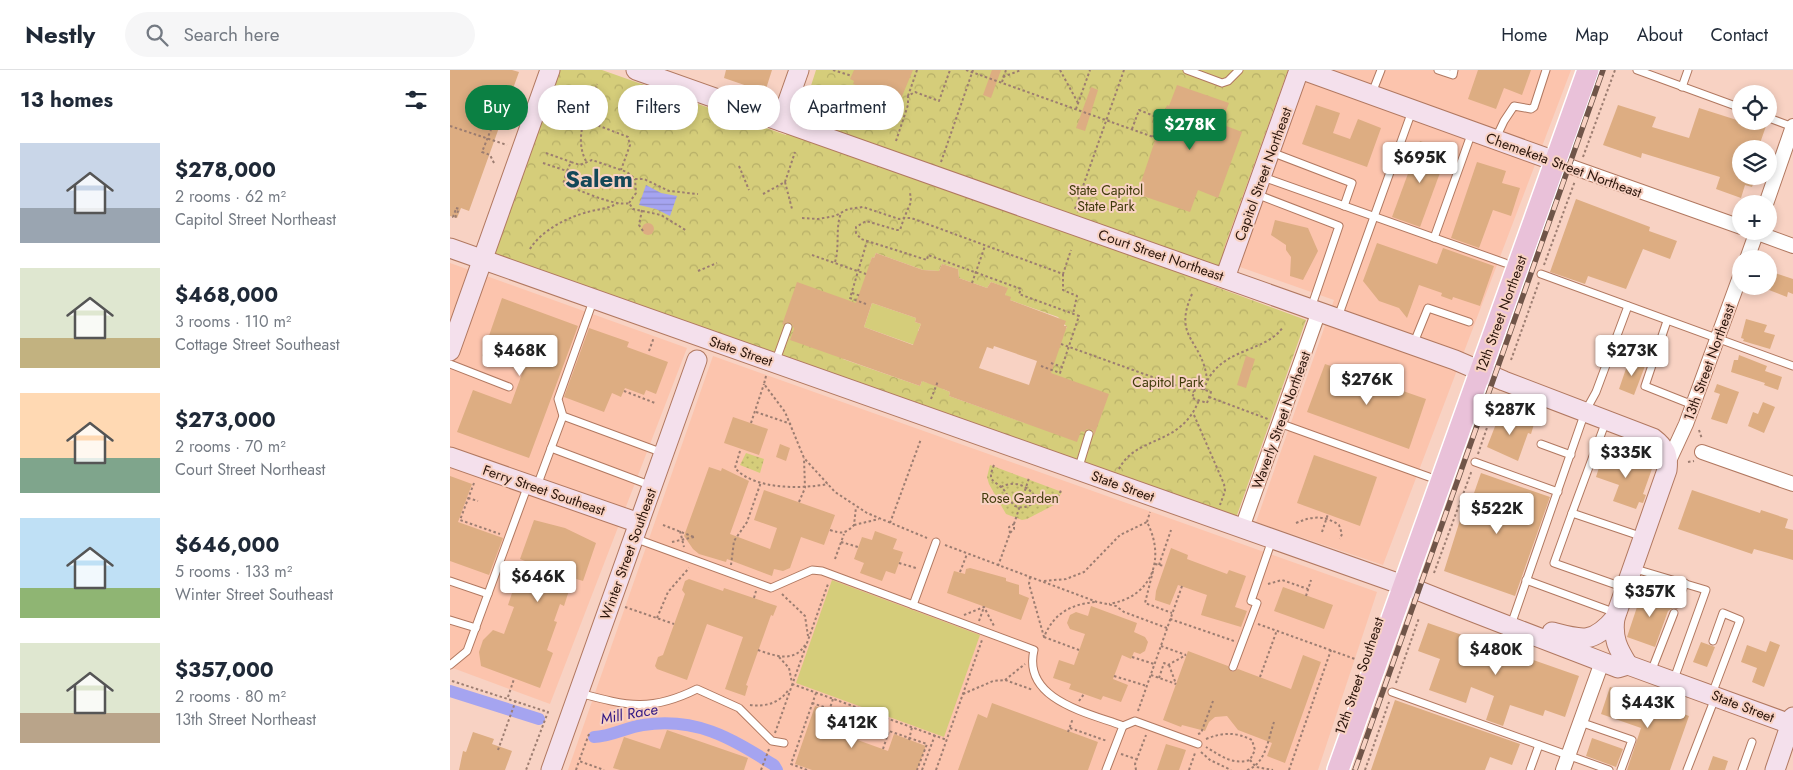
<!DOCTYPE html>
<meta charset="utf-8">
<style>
body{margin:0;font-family:Jost,sans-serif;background:#f6f6f7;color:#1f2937;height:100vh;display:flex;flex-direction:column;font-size:19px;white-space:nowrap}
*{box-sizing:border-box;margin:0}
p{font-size:16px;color:#747a83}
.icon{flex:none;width:28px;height:28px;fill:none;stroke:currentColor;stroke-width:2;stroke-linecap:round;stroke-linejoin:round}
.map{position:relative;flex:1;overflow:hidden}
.drawer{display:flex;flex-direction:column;background:#fff;width:450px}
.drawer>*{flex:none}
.guide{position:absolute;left:15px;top:15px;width:475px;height:45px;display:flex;gap:10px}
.fabs{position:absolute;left:1282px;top:15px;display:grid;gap:10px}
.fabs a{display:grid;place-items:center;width:45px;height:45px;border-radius:50%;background:#fff;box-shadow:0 2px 8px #0003;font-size:25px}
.price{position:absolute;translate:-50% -42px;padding:0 11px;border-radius:5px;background:#fff;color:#222;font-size:16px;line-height:32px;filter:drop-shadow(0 1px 2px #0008)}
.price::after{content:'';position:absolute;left:50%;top:30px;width:15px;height:11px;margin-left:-8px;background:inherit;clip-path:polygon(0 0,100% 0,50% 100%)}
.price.current{background:#0b8043;color:#fff}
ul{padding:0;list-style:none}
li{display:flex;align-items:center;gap:15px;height:125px;padding:0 20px}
li span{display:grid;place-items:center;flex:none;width:140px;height:100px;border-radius:0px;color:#555}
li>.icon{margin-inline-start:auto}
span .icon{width:60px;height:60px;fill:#fffc;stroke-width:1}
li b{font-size:21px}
h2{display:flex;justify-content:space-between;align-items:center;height:60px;padding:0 20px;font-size:21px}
.pill{padding:0 18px;border-radius:22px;background:#fff;box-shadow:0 2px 8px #0003;font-size:18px;line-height:45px}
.pill.current{background:#0b8043;color:#fff}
header{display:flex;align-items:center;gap:30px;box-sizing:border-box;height:70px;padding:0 25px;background:#fff;border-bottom:1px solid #e0e1e3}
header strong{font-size:24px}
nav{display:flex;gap:28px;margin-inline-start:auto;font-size:18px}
.search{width:350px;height:45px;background:#f6f6f7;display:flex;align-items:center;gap:12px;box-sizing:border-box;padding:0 18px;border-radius:28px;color:#747a83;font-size:19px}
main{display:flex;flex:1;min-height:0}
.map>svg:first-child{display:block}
.built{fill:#fcc4ad}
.grass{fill:#d5cd7a}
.park{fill:url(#park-crowns);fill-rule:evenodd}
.garden{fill:url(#garden-dots)}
.water{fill:url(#water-rules)}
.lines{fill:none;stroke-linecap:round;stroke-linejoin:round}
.canal{stroke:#a5a4f0;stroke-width:12}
.building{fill:#ddad82;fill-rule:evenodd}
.lane-casing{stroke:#b17860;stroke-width:9}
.street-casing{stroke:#b17860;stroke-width:16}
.secondary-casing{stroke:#b17860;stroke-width:21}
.primary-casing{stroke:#fff;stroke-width:24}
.path{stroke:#9c7d71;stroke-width:2;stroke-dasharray:2.5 2.5;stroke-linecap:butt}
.lane{stroke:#fff;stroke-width:7}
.street{stroke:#fff;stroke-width:14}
.secondary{stroke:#f4e0ec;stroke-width:19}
.primary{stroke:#e9c1d9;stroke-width:21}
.rail-casing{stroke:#705549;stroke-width:5.5}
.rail{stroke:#f8d2c3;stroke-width:4;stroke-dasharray:11;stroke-linecap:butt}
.labels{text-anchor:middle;stroke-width:4;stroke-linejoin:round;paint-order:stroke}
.street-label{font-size:14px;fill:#2b150b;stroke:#f8d2c3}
.park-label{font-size:14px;fill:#403b0a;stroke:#f8d2c3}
.water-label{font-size:15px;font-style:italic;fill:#321885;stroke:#f8d2c3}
.town-label{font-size:24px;font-weight:bold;fill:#144858;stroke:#f8d2c3}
</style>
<header>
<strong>Nestly</strong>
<div class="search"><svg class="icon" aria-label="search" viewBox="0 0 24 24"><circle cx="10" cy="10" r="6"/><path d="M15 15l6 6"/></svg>Search here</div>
<nav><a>Home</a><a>Map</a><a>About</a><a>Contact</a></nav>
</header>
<main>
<section class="drawer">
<h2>13 homes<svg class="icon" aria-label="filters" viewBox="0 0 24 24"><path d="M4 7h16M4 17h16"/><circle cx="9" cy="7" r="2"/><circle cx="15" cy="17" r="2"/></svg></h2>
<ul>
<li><span style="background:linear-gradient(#c9d6e8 65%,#9aa5b1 0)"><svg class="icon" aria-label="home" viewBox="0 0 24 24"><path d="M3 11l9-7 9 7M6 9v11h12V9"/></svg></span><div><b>$278,000</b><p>2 rooms · 62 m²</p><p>Capitol Street Northeast</p></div></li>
<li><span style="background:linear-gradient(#dfe7d0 70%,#c2b280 0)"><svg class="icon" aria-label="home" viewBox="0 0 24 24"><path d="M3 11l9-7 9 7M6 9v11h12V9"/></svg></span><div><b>$468,000</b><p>3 rooms · 110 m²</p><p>Cottage Street Southeast</p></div></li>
<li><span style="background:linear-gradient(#ffd9b3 65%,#7fa58c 0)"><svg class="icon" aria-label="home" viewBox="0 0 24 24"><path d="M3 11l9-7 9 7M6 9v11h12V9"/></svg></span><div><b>$273,000</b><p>2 rooms · 70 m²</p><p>Court Street Northeast</p></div></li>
<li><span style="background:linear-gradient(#bfe0f5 70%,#8fb573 0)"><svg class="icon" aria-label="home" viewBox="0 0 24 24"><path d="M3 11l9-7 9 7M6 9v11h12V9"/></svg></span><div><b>$646,000</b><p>5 rooms · 133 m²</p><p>Winter Street Southeast</p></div></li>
<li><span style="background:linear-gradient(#dfe7d0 70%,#b9a48a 0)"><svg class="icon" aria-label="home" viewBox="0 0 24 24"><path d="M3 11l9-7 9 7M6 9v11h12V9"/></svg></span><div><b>$357,000</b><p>2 rooms · 80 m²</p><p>13th Street Northeast</p></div></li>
</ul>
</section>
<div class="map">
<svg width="1343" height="700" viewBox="0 0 1343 700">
<defs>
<pattern id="park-crowns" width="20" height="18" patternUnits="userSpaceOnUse" patternTransform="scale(1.25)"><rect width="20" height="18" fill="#d5cd7a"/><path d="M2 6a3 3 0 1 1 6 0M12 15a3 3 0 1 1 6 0" fill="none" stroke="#b7af68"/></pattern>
<pattern id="garden-dots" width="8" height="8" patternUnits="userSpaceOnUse" patternTransform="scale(1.25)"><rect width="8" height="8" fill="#d5cd7a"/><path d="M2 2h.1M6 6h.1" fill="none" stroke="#b7af68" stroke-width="1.8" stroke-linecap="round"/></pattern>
<pattern id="water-rules" width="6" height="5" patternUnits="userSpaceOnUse" patternTransform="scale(1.25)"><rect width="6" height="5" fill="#a5a4f0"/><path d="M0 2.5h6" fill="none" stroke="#8e8ccc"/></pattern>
</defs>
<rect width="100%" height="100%" fill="#f8d2c3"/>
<g class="built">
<polygon points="685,0 1121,0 933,495 806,452 884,230 633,142"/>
<polygon points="0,193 237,278 100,634 0,597"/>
<polygon points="263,286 927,522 868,700 118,700"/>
</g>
<g class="grass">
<polygon points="422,233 466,248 465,252 471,254 468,261 471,262 467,276 414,257"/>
<polygon points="382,510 530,565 494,667 346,613"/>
</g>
<path class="park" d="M109,0H152L336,65L347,33L358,25L366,0H838L774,178L775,182L761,215L856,250L786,448L42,184ZM426,183L473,200L489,201L492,194L508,199L509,208L537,218L541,212L557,218L555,225L560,230L608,247L617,257L590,299L575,353L499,326L500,322L493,319L495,314L480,308L478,313L472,311L470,316L393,289L422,187L424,188Z"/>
<g class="garden">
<polygon points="296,383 314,389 310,403 290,395"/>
<polygon points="540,395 612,422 604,435 577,449 572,450 556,444 539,414 537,407"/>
</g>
<polygon class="water" points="196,115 211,123 227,126 220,146 206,139 189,135"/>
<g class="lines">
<g class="canal">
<polyline points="0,621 89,649"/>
<path d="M144,667C160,667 177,657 193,655C247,647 280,668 324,695L327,700"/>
</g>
</g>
<g class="building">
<polygon points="0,0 62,0 69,2 19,141 11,138 7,148 0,146"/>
<polygon points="276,0 322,0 315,22 274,8"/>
<polygon points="404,0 463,0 450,31 403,14 404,11 400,9"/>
<polygon points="542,0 551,0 541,28 533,25"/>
<polygon points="1028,0 1081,0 1072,25 1054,18 1046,39 1018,29"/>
<polygon points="727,15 779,33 771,54 792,62 768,128 748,120 740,142 687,124 717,35 719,36"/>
<polygon points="641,17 648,20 635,61 626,58"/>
<polygon points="866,35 890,43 883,63 900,69 908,49 931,58 917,97 852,74"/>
<polygon points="1168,35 1206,47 1202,57 1239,68 1249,38 1290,51 1301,51 1316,56 1308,79 1291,79 1291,106 1306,106 1302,117 1295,115 1291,128 1266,119 1270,107 1192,83 1191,88 1153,75"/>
<polygon points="970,71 998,81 970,157 942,147"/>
<polygon points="1027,92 1056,101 1052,113 1070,118 1061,146 1043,140 1029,178 1001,168"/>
<polygon points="1126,129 1200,157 1199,161 1227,171 1220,189 1193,179 1176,219 1138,206 1135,214 1100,202"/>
<polygon points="825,150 858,158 868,181 853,210 840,206 841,187 836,180 836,175 821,165"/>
<circle cx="198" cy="159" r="6"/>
<polygon points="927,173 987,194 993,178 1044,196 1030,236 1003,227 1002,230 991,226 992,223 969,215 957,248 949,238 929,231 913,211"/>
<path d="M426,183L473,200L489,201L492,194L508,199L509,208L537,218L541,212L558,218L555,225L561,227L560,230L616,251L614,256H617L601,303L659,324L644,366L643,360L637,359L634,362L631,361L627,372L499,326L500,322L493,319L472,311L470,316L340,270L344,259L342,254L338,252L332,255L347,212L406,233L422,187L424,188ZM422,233L466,248L465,252L471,254L463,275L414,257ZM544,276L587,291L579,315L529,298L537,277L543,279Z"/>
<polygon points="1319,201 1343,209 1343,224 1338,222 1337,227 1319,220"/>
<polygon points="52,228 128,256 79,388 7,362 23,320 61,334 73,301 32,286"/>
<polygon points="1296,249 1317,255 1314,262 1325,265 1320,279 1293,271 1294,269 1291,268"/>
<polygon points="139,258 179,272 177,277 218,292 206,324 196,320 194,325 175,318 171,327 162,323 154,342 114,327"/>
<polygon points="1289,285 1317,296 1315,301 1332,307 1328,320 1314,315 1315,313 1281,302 1284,290 1288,290"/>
<polygon points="796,286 805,289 796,318 787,315"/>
<polygon points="1179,290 1195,296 1184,325 1169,319"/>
<polygon points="875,294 976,329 959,379 857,342"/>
<polygon points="1267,314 1289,322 1277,354 1261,349 1270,324 1264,322"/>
<polygon points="1313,332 1325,337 1314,363 1298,356 1303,342 1308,344"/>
<polygon points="1051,341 1061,345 1065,352 1071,349 1084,354 1081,364 1078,363 1068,391 1037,377"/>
<polygon points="283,347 318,359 309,385 274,373"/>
<polygon points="330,374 340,378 336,391 326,387"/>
<polygon points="864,385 927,407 910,456 847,433"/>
<polygon points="1153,385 1177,393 1179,388 1188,390 1203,396 1193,424 1196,425 1193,433 1189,432 1186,439 1163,431 1169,415 1146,407"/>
<polygon points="259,397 271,401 272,398 299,411 280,464 320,479 327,458 304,450 314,420 385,445 374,475 351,467 340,498 333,501 324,499 322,506 277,489 276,492 249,484 243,479 234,466"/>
<polygon points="1031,403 1100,427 1065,526 994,501 1011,447 1015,449"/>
<polygon points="0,406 22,414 8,452 53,468 39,505 0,491"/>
<polygon points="1242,420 1310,443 1311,440 1338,449 1335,458 1343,460 1343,490 1304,479 1302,484 1228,459"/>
<polygon points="84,450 115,458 146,473 133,511 123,508 114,536 110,534 104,551 107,552 97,580 103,583 90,618 31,596 29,582 33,570 43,560 54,564 64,537 58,535 64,517 70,519 80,493 70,489"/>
<polygon points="425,461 447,469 443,479 453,482 445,504 436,501 432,511 410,503 414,493 404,489 412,467 422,470"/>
<polygon points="721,478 738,485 737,489 777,504 779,500 796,506 785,537 797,541 791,557 751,545 757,525 728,515 720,535 705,530 706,521"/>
<polygon points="520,498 556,508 556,511 569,515 569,524 579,528 571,550 497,523 504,501 515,504 516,499"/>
<polygon points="239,509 273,521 274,518 327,536 323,546 321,545 296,615 298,616 295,626 275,619 293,567 257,554 237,610 207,599 205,596 208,587 213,585 235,524 232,520 235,511"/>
<polygon points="833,517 883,535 874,559 824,541"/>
<polygon points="1193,519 1222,529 1223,538 1218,541 1205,577 1177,567"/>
<polygon points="641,536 687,553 684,562 695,567 698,572 695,581 690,584 684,582 681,589 672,585 663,609 678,615 671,632 653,626 651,630 634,624 619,619 621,614 603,608 609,590 624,595 635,564 620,559 617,553 620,545 626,542 638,546"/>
<polygon points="978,553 1129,606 1115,647 1095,640 1093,646 1060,635 1053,656 1036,650 1044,626 1021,617 1016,633 979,620 990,589 968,581"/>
<polygon points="1320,571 1330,575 1314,617 1302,612 1307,598 1291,592 1297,575 1316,582"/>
<polygon points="1251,572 1265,577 1257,597 1243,592"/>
<polygon points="738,581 778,596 782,602 788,599 841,619 853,585 871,592 835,693 817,686 822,673 788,660 777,646 765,647 759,652 755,661 732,655 731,657 713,650"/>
<polygon points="1160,617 1239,646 1220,700 1177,700 1191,658 1151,644"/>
<polygon points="945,630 1070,674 1062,695 1040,687 1035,700 921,700"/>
<polygon points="542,633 648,672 638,700 508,700 528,644 537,648"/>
<polygon points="365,636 397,648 391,664 438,681 444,664 476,676 467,700 362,700 345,694"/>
<polygon points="217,660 298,688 294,700 170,700 163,698 174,667 210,679"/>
<polygon points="23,662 44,669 42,674 62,681 55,700 9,700 13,681 16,682"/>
<polygon points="1142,668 1173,679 1166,697 1136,686"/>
<polygon points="716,674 736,680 729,700 707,700"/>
<polygon points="1263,686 1278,691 1275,700 1258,700"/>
</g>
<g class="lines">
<g class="lane-casing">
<g id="lane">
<polyline points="737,0 772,13 778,11 789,0"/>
<polyline points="988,0 1003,5 1004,0"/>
<polyline points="1187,0 1291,38"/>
<polyline points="1232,17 1238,0"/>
<polyline points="922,23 931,0"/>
<polyline points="1319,48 1343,57"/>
<polyline points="1045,70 1054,51 1064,36 1081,39 1084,37 1096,0"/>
<polyline points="821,82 902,113 894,136"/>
<polyline points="813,107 1055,193"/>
<polyline points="806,124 889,156 861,238"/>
<polyline points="984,168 1022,62"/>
<polyline points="1091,204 1343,296"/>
<polyline points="143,231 108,329 113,346 213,383"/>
<polyline points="888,247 962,41"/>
<polyline points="1217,251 1195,316 1243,335"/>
<polyline points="963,275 978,238 1019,252"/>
<polyline points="325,293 338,257"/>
<polyline points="0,294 59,317"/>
<polyline points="1066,347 1085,324"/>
<polyline points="1156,351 1122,443 1193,467"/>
<polyline points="829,353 979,407"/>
<polyline points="1091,374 1121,385"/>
<polyline points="101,378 202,416"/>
<polyline points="1025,392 1108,422"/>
<polyline points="628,400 639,364"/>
<polyline points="87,416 113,346"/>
<polyline points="1122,443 1104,493 1175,518"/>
<path d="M184,468L321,518L362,500L372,501L584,580C572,630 639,643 673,656L656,700"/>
<polyline points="1182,498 1256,520 1224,609"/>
<polyline points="1076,510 1166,543"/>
<polyline points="0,511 38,524"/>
<polyline points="1227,534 1235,513"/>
<polyline points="463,535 486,472"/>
<polyline points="0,550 26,558"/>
<polyline points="1061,555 1135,342 1146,322 1178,236"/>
<polyline points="0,595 17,581 78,415"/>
<polyline points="783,597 807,533 801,531 822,470"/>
<polyline points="1201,602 1224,543"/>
<polyline points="942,622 1159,700"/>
<path d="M129,623C178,636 201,642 247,619L289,638L322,671L334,673"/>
<polyline points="1262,624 1290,550 1273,543 1263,571"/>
<polyline points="1130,652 1182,670 1171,700"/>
<polyline points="673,656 685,651 748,674"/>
<polyline points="1080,700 1089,675"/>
<polyline points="1237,700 1265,628"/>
<polyline points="1292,700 1302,672"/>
</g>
</g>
<g class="street-casing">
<g id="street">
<polyline points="1105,91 1291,157"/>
<polyline points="1316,134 1343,56"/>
<polyline points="1302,161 1343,176"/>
<polyline points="1297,189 1307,161"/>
<polyline points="1252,382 1343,414"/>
<polyline points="1218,393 1236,354 1291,204"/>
<polyline points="792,458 869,241"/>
<polyline points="1113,700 1152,592"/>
</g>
</g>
<g class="secondary-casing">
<g id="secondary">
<path d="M186,0L1005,290L1054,311L1203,368C1215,377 1219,385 1217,400L1165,548C1162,568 1168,579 1178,595"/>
<polyline points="853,0 1105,91"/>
<polyline points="331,51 349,0"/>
<path d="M0,178L967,520C1034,547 1101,572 1168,598L1178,595L1343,655"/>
<polyline points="775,208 849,0"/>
<polyline points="0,281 100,0"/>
<polyline points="0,387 189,453"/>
<path d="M1102,562C1132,570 1143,574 1165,548"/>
<polyline points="101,700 247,290"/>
<polyline points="1325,700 1343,647"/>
</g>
</g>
<g class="primary-casing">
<polyline id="primary" points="888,700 1138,0"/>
</g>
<g class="path">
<polyline points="383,0 402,6"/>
<polyline points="516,0 706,68"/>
<polyline points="610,0 628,33"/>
<polyline points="553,7 571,0"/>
<polyline points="552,12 556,0"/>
<polyline points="458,26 467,0"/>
<polyline points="626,39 640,0"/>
<polyline points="134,50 178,67 180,75 171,100"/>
<polyline points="0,56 57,75"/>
<polyline points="682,59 689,40 709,48 703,67"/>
<polyline points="446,71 458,35 458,26 465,22 489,31 500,0"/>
<polyline points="96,83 121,92"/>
<polyline points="1133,87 1165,0"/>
<path d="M136,91C123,67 138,38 147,14"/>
<polyline points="491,92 523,0"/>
<polyline points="44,93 40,85 32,82 42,57 49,59 57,57"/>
<path d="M93,93L117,101L113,114C128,119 164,137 179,133L183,139L211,145L237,161"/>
<polyline points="289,96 299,120"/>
<polyline points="117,101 121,92 130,95 142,90 177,102 185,109 194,109 219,121 248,124"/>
<polyline points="335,112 342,139"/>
<polyline points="313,124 335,112 345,82"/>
<polyline points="179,133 186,123 185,109"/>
<polyline points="6,138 9,139 5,148 3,147 6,139"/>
<polyline points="625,139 674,0"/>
<polyline points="192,140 189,155 193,161"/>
<polyline points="352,148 368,149 385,146 398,139 413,137 449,149 454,148 461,132 460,122"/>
<path d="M80,179C91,161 117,147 138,142C148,139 158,139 168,133"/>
<polyline points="362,185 416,204"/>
<path d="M385,192C390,176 385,159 391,143"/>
<polyline points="1094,195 1125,111"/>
<polyline points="248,201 267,193"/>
<polyline points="613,204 613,220 627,226 623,244"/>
<polyline points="522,213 535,176"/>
<polyline points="402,223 411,226"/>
<path d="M742,224C722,269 753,269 757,310"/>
<polyline points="416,234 400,228 418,168"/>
<polyline points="611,274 744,322"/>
<polyline points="199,281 204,267"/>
<polyline points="1061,290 1089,212"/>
<polyline points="601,293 612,297"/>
<polyline points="591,296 610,303 629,246 569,224 571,219 478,185 477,190 411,169 406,163 406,157 416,151 447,160 450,160 454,148 461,148 613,204 621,180"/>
<polyline points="316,306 314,314 335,342 354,388 385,422 417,443 477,468"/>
<polygon points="746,317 761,322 757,333 742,328"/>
<path d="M754,320C766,277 815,284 833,257"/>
<polyline points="174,321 205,333"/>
<polyline points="759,327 818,349"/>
<polyline points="481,329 488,311"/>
<polyline points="306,342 341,354"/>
<polyline points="744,345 774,414 775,421 770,435"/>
<polyline points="301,353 314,314"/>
<polyline points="1249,360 1252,369"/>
<path d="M290,381L285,398C304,420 352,419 378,414"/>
<polyline points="1028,384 1045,334"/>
<polyline points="1238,392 1244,391"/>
<path d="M544,395C537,412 543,409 553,419C558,424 559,431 565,436C576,440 579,434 588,432C600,429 606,434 611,420"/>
<path d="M669,399C686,365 731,377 749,330"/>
<polyline points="24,413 10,450 50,464"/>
<path d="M551,417C567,409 580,417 588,431"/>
<polyline points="18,428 28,431"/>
<polyline points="349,432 355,418 354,388"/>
<polyline points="697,452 700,442"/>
<polyline points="440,453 471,369"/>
<path d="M846,453C862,446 874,445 889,455L892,464L890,469"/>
<polyline points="564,454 579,408"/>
<polyline points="213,455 244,467"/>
<polyline points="404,455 429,449"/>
<path d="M380,460C392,464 395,464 404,455L406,437"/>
<polyline points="230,461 234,477"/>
<polyline points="872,462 878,444"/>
<polyline points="222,472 244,467"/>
<polyline points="391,472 408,477"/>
<polyline points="495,475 647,532 666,536 674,542 717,558"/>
<polyline points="385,489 394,464"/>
<polyline points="449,493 466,498"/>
<polyline points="705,494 714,496"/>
<polyline points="281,495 284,471 297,452 311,412"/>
<polyline points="709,495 721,460"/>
<polyline points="548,496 560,463 559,457 564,454 564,459 560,463"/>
<polyline points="703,501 695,533 722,543"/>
<polyline points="510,502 517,484"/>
<polyline points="984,503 1022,400"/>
<path d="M580,507L579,514L594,567C604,543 621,534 646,532"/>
<path d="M594,511L616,509L634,502L670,465L697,452C716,489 702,527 659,534"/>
<polyline points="818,514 832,510 858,519"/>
<polyline points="332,524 355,546 358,566"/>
<polyline points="856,526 861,510"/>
<polyline points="304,528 306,521"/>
<polyline points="175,537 224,554"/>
<polyline points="514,545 534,537 544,556"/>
<polyline points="207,548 218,522 239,498"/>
<polyline points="720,549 784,571"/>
<polyline points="529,551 534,537"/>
<polyline points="808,554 905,589"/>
<polyline points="594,567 629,580"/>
<polyline points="711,576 736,585"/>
<path d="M308,580C325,586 344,593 355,575"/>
<polyline points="329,587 339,598 342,613"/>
<polyline points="682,587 704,594"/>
<polyline points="719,595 726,614"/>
<polyline points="701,605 726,614"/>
<polyline points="664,606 697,616"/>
<polyline points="810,607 827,560"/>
<polyline points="709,608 714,593 718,595 736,585"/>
<polyline points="555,610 575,594"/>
<polyline points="2,611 98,642 76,700"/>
<polyline points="946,613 969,548"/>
<polyline points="342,614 497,670"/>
<polyline points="513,624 543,611 555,610 583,620"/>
<polyline points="58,627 64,609"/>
<polyline points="629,631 634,624"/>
<polyline points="362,633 400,646"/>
<path d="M300,635C316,637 330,633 339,619"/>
<polyline points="379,641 383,629"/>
<polyline points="688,641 732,516"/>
<polyline points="620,658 657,671"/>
<polyline points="618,662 623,648"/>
<polyline points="325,663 378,514"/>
<polyline points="139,664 129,691 154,700"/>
<polyline points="748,664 751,663 763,631"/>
<polyline points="394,665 404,636"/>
<path d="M756,669C773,662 786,662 802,670L805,680L800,690C782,695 771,686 756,677"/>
<polyline points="459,670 462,657"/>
<polyline points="433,679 439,661 477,674 467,700"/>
<polyline points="48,680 66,630"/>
<polyline points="751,682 760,690 781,700"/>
<polyline points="671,684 686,689"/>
<polyline points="800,690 806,697 823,700"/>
<polyline points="126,700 129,691"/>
<polyline points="311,700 319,679"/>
<polyline points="357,700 341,694 366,623"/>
<polyline points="472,700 485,665"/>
<polyline points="486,700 532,570"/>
<polyline points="686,700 685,694 696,665"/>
<polyline points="739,700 745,683"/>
<path d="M797,700C816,694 818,669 824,652"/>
<polyline points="839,700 881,580"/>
<polyline points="915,700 939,632"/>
</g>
<use href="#lane" class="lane"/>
<use href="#street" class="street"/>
<use href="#secondary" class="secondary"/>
<use href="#primary" class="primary"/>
<g class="rail-casing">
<polyline id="rail" points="905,700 1153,0"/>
</g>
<use href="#rail" class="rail"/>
</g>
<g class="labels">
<g class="street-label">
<text transform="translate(1114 95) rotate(20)" y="5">Chemeketa Street Northeast</text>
<text transform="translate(813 104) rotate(-70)" y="5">Capitol Street Northeast</text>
<text transform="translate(711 185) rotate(19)" y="5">Court Street Northeast</text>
<text transform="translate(1051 244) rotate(-70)" y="5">12th Street Northeast</text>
<text transform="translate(291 281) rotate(19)" y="5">State Street</text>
<text transform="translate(1259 292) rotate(-70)" y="5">13th Street Northeast</text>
<text transform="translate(831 350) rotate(-70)" y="5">Waverly Street Northeast</text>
<text transform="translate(673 416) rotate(20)" y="5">State Street</text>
<text transform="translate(94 420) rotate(19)" y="5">Ferry Street Southeast</text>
<text transform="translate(178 484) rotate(-70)" y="5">Winter Street Southeast</text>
<text transform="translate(909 606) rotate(-71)" y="5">12th Street Southeast</text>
<text transform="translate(1293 636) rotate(21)" y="5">State Street</text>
</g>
<g class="park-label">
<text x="656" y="125">State Capitol<tspan x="656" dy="16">State Park</tspan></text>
<text x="718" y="317">Capitol Park</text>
<text x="570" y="433">Rose Garden</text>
</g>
<g class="water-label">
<text transform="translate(179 644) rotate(-10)" y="5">Mill Race</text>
</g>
<g class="town-label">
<text x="149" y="117">Salem</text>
</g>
</g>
</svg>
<div class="fabs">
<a><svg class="icon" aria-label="locate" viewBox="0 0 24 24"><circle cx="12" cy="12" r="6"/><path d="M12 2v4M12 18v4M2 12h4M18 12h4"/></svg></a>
<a><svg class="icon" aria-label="layers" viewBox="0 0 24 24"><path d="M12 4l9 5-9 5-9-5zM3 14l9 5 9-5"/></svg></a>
<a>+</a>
<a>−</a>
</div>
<b class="price current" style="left:740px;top:81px">$278K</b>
<b class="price" style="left:970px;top:114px">$695K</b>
<b class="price" style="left:70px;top:307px">$468K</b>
<b class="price" style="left:1182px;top:307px">$273K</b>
<b class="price" style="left:917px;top:336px">$276K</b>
<b class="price" style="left:1060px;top:366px">$287K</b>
<b class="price" style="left:1176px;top:409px">$335K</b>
<b class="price" style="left:1047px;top:465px">$522K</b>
<b class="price" style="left:88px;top:533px">$646K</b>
<b class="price" style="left:1200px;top:548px">$357K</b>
<b class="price" style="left:1046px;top:606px">$480K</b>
<b class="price" style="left:1198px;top:659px">$443K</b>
<b class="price" style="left:402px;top:679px">$412K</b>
<div class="guide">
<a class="pill current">Buy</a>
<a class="pill">Rent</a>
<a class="pill">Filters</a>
<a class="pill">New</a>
<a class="pill">Apartment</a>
</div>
</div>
</main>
